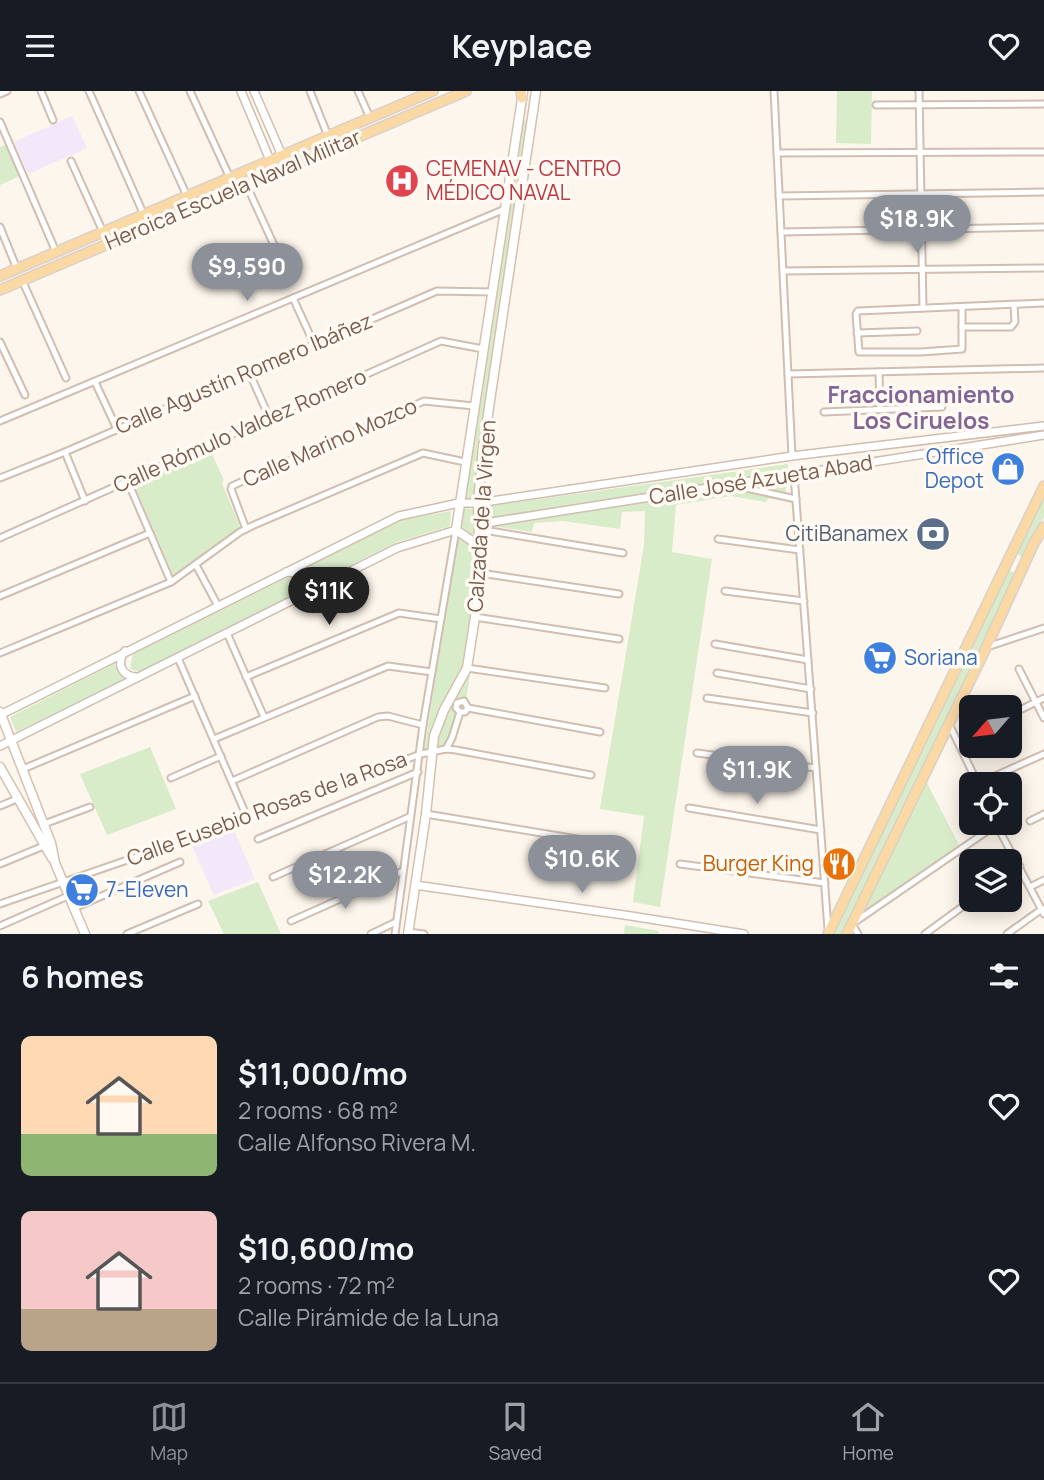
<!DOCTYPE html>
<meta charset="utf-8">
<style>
body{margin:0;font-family:Manrope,sans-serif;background:#242831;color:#f1f3f6;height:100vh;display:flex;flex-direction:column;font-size:26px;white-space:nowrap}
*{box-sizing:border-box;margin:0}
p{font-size:23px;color:#9ea1a6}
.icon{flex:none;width:38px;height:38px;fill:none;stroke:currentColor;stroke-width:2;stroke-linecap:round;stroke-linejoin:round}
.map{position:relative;height:843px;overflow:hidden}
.details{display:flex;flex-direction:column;background:#171b24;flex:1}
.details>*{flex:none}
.needle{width:46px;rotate:242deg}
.buttons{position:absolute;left:959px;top:604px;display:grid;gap:14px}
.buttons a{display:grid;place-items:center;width:63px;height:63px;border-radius:10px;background:#171b24;box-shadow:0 4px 18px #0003;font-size:35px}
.price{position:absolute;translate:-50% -60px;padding:0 16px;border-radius:24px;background:#8c9099;color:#fff;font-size:23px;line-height:46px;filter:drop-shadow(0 2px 4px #0008)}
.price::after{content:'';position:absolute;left:50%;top:42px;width:21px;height:16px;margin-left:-10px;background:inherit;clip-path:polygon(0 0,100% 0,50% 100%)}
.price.on{background:#222;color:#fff}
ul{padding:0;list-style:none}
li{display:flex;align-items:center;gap:21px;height:175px;padding:0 21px}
li span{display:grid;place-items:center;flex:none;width:196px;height:140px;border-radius:10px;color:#555}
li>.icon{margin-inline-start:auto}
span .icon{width:84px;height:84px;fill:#fffc;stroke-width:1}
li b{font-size:30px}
h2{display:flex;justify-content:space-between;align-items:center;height:84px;padding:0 21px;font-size:30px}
header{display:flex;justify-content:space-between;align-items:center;height:91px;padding:0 21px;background:#171b24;font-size:32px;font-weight:700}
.tabs{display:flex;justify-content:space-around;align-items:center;height:98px;border-top:2px solid #363941;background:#171b24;font-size:19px;color:#9ea1a6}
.tabs a{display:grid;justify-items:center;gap:4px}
.tabs .on{color:#8c9099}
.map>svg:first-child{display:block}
.education{fill:#f3e8fa}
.green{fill:#d8ecc9}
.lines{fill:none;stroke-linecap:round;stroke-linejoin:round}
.minor-casing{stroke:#d1beb0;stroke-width:9}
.tertiary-casing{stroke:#d1beb0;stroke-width:10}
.secondary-casing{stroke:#d6c0b0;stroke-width:11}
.primary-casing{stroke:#dad1cd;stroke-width:12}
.minor{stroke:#fff;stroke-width:5}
.tertiary{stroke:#fff;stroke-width:7}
.secondary{stroke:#fff;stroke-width:8}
.primary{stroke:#fbd9a5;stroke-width:9}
.labels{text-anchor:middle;stroke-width:7;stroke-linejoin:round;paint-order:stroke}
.health-label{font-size:21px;fill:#be3a42;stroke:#fffaf3;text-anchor:start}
.street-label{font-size:21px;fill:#7a5c4d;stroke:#fffaf3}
.shop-label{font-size:21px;fill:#366cbe;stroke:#fffaf3;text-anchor:start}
.service-label{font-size:21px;fill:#4e5e75;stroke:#fffaf3;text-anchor:end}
.food-label{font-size:21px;fill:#c56008;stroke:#fffaf3;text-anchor:end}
.neighbourhood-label{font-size:23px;font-weight:bold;fill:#846695;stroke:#fffaf3}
</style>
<header><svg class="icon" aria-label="menu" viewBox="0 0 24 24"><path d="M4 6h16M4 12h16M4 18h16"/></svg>Keyplace<svg class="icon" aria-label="heart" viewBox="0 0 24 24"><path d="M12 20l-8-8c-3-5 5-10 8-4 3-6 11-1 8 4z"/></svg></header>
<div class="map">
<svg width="1044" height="843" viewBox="0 0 1044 843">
<rect width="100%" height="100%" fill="#fdf6ec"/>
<g class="education">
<polygon points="72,25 87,57 28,83 14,51"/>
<polygon points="233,737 255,788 214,804 190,751"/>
</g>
<g class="green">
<polygon points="837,0 872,0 871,53 836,52"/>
<polygon points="522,29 527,30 479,358 475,408 463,409"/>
<polygon points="6,53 20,85 0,94 0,56"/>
<polygon points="211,361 224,389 222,392 241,438 173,484 134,393"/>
<polygon points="788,373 785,410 769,407 766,411 731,405 676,414 672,461 712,468 660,816 633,811 644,725 600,718 644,454 645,420 622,421 620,438 563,430 534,432 532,441 491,435 484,439 483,416"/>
<polygon points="1044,406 1044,426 1023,466 1016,463"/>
<polygon points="462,417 474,418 473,445 461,435"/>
<polygon points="451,420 450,435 397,451 315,492 305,477 401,429"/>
<polygon points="457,445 474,456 476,486 462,576 433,634 429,662 424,661"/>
<polygon points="1009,478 1015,483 846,843 832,843"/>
<polygon points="293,484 299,501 140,581 130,578 133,563"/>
<polygon points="114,573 124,589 16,641 10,626"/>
<polygon points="467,583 470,583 465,616 454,628 449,645 440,659 435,659 444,628"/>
<polygon points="150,656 176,718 107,744 80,683"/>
<polygon points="926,690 959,754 860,825"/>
<polygon points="258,791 281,843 224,843 208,810"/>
<polygon points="625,834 659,840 658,843 624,843"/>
</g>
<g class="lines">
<g class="minor-casing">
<g id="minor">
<polyline points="41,0 53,29"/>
<polyline points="89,0 144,124"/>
<polyline points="139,0 187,105"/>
<polyline points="190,0 230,87"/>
<polyline points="310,0 328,45"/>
<polyline points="358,0 370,27"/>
<polyline points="774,0 792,365"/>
<polyline points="919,0 923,217"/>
<polyline points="0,3 7,0"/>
<polyline points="876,14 1044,13"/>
<polyline points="0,31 56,161"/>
<polyline points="777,62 1044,61"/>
<polyline points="71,70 103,141"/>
<polyline points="246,93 279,165"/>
<polyline points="779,105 1044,101"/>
<polyline points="0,136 17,178"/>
<polyline points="781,141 1044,136"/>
<polyline points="783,180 1044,177"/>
<polyline points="22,189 66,287"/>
<polyline points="293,207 314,253"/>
<polyline points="962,216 962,258 921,261 859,261 856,223 858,220 1044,212"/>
<polyline points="962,236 1011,236 1015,231 1014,214"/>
<polyline points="857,242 917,240"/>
<polyline points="0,251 25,304"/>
<polyline points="249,281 270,328"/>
<polyline points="879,281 880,319"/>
<polyline points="788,283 1044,277"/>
<polyline points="95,291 117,338"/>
<polyline points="824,321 942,316"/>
<polyline points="0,330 505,118"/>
<polyline points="65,361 85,410"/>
<polyline points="794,383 828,838"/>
<polyline points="0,387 65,361 437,200 492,201"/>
<polyline points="128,391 171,491"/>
<polyline points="732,394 796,408"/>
<polyline points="246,438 231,398 232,395 424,310 474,315"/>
<polyline points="479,443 490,440 502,442 623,462"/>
<polyline points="0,447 441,250 483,258"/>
<polyline points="718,448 800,459"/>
<polyline points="196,474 218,515"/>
<polyline points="480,482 619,503"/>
<polyline points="725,500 804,510"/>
<polyline points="0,505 150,442"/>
<polyline points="475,526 619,548"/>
<polyline points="227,542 264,626"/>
<polyline points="715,553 808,569"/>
<polyline points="987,556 1044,537"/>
<polyline points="0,562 171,491 240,441 254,434 423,362 465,371"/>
<polyline points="178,567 247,726"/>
<polyline points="467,577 605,597"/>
<polyline points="1019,578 1044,627"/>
<polyline points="717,582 811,598"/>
<polyline points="246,586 399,522 441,528"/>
<polyline points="707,607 813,622"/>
<polyline points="468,617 600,641"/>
<polyline points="1010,624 1044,607"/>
<polyline points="949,633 978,693"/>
<polyline points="214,648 388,575 432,581"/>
<polyline points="446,658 452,647 460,621 456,617 457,612 464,610 468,617 465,621 460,621"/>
<polyline points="697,662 816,677"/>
<polyline points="23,678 195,605"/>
<polyline points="171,687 221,665"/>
<polyline points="232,690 378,626 388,625 423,634"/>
<polyline points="977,693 1044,663"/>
<polyline points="0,715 17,708"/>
<polyline points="689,717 821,739"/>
<polyline points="426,723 626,756"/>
<polyline points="1030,730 1044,723"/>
<polyline points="44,733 90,716"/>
<polyline points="996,733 1044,823"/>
<polyline points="258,748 418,681"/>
<polyline points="0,773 46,754"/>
<polyline points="680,773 825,792"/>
<polyline points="1010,782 1020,775"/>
<polyline points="273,786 409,726"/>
<polyline points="1030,796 1044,789"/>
<polyline points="0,813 162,757 421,663 446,658 456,659 591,684"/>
<polyline points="74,817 180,771"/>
<polyline points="291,830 403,780"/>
<polyline points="0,835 68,805"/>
<polyline points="408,841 424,843"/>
<polyline points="127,843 198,813"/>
<polyline points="371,843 396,831"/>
<polyline points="395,843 423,634 456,439"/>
<polyline points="858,843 852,833 996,734"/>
<polyline points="925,843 973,808"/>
<polyline points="1007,843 1042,818"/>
</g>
</g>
<g class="tertiary-casing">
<g id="tertiary">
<polyline points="241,0 275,81"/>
<polyline points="254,0 287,76"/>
<polyline points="479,433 1044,344"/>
<path d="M286,481L297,482C306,489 307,499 299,507"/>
<path d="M125,560C116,572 121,585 136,586"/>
<polyline points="0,624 399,425 459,412 478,412 792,365 1044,335"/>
<polyline points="0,655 397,457 456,439"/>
<polyline points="415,794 631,825 744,843"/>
</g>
</g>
<g class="secondary-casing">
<g id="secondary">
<polyline points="478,454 456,439 523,1"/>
<polyline points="0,621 51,752 55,772 85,843"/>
<polyline points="0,676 52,767"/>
<polyline points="408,843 426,723 434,645 444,619 467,577 475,526 480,482 478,412 483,357 536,0"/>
</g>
</g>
<g class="primary-casing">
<g id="primary">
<polyline points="521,0 522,7"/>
<polyline points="0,185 433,0"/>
<polyline points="0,199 466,0"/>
<polyline points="828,843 1044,395"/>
<polyline points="847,843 986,557 1034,452 1044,436"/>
</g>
</g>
<use href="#minor" class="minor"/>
<use href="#tertiary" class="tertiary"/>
<use href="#secondary" class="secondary"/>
<use href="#primary" class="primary"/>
</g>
<defs>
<g id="hospital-disc" transform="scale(1.75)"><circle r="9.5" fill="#e0444e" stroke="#fffaf3"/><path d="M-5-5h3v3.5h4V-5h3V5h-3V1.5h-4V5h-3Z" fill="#fff"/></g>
<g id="shop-disc" transform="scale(1.75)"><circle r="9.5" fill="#3f7fe0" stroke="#fffaf3"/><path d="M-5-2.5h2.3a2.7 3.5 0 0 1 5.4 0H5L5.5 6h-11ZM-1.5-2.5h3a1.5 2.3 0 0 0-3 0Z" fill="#fff"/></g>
<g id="bank-disc" transform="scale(1.75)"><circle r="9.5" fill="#5c6f8a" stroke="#fffaf3"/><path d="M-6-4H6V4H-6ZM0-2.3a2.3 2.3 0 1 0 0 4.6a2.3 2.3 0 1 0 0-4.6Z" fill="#fff"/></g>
<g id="supermarket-disc" transform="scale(1.75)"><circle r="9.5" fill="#3f7fe0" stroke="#fffaf3"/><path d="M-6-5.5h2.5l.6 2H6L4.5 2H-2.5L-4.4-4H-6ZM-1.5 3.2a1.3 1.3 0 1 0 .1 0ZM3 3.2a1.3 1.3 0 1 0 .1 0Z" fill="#fff"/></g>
<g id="restaurant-disc" transform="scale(1.75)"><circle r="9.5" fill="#e8710a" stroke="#fffaf3"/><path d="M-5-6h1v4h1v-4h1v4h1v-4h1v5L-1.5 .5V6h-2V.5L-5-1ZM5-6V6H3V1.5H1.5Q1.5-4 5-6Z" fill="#fff"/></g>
</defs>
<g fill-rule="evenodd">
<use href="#hospital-disc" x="402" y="90"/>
<use href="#shop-disc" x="1008" y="378"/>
<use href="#bank-disc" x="933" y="443"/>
<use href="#supermarket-disc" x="880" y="567"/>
<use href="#restaurant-disc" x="839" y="773"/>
<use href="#supermarket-disc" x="82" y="799"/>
</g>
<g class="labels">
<g class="health-label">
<text x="426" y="85">CEMENAV - CENTRO<tspan x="426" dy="24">MÉDICO NAVAL</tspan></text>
</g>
<g class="street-label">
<text transform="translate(233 99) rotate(-23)" y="7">Heroica Escuela Naval Militar</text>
<text transform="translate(244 283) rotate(-23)" y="7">Calle Agustín Romero Ibáñez</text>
<text transform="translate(240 340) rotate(-24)" y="7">Calle Rómulo Valdez Romero</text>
<text transform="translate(330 352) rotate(-24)" y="7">Calle Marino Mozco</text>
<text transform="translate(761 389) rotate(-9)" y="7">Calle José Azueta Abad</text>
<text transform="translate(482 425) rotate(-86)" y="7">Calzada de la Virgen</text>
<text transform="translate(267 718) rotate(-20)" y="7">Calle Eusebio Rosas de la Rosa</text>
</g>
<g class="shop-label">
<text x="984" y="373" text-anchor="end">Office<tspan x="984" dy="24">Depot</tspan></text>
<text x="904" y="574">Soriana</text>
<text x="106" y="806">7-Eleven</text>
</g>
<g class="service-label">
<text x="908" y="450">CitiBanamex</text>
</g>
<g class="food-label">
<text x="814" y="780">Burger King</text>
</g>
<g class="neighbourhood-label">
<text x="921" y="312">Fraccionamiento<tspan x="921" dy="26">Los Ciruelos</tspan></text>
</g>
</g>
</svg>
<div class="buttons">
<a><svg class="needle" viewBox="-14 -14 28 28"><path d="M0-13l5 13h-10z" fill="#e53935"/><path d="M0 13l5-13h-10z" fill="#9ea1a6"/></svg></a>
<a><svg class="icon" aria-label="locate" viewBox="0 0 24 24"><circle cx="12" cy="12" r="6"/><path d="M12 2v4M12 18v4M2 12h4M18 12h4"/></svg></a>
<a><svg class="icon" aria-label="layers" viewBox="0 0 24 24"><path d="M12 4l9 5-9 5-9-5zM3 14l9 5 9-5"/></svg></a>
</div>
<b class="price" style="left:917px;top:164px">$18.9K</b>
<b class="price" style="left:247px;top:212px">$9,590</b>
<b class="price on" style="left:329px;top:536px">$11K</b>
<b class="price" style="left:757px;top:715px">$11.9K</b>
<b class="price" style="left:582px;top:804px">$10.6K</b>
<b class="price" style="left:345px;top:820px">$12.2K</b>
</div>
<section class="details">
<h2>6 homes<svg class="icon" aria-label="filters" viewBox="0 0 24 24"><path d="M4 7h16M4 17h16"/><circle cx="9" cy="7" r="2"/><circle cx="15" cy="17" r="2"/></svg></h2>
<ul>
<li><span style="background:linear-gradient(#ffd9b3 70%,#8fb573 0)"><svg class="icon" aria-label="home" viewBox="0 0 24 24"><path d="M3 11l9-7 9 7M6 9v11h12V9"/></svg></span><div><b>$11,000/mo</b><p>2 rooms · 68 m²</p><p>Calle Alfonso Rivera M.</p></div><svg class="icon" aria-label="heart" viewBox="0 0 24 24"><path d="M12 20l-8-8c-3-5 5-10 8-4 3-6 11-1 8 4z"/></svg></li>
<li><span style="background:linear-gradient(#f6c9c9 70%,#b9a48a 0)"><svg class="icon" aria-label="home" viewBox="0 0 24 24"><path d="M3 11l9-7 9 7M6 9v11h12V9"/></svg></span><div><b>$10,600/mo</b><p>2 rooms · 72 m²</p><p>Calle Pirámide de la Luna</p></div><svg class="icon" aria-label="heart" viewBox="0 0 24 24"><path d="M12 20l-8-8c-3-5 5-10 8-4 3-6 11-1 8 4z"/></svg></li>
</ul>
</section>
<nav class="tabs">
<a class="on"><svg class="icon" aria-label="map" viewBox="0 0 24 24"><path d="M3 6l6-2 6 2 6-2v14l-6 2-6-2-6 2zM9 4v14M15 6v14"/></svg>Map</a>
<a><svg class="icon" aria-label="saved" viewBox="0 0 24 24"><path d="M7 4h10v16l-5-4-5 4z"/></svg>Saved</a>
<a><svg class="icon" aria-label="home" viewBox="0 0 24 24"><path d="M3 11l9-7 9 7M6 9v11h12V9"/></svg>Home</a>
</nav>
